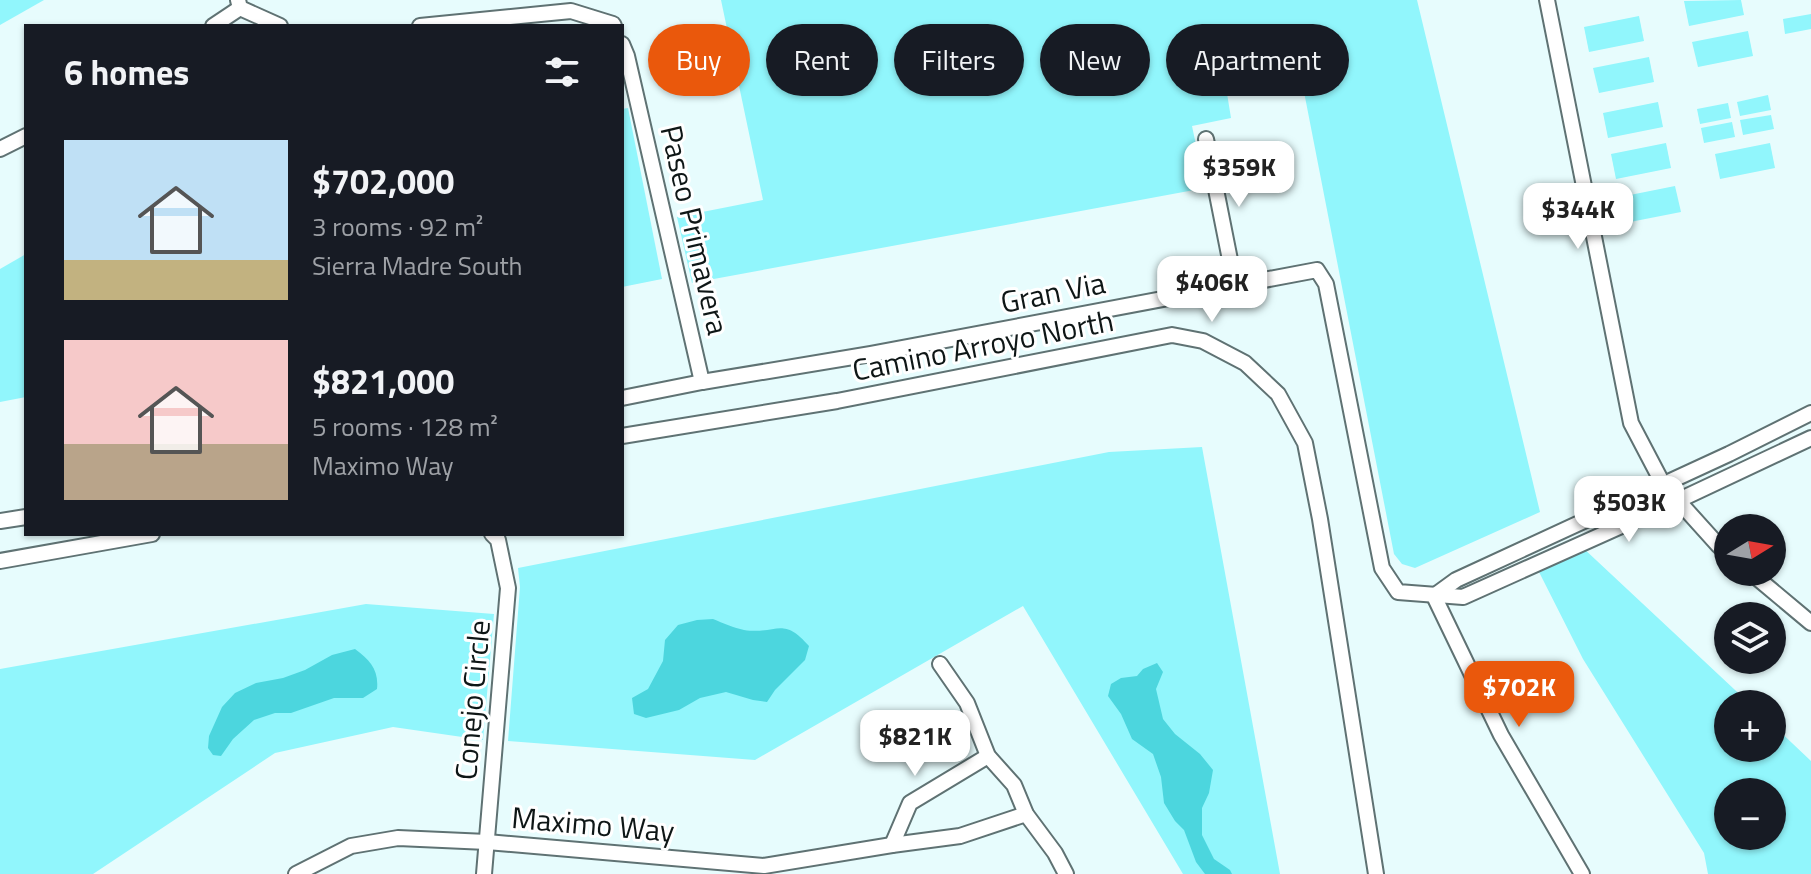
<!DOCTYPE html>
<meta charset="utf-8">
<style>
body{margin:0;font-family:"Titillium Web",sans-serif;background:#20242c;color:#f1f3f6;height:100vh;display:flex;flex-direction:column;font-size:30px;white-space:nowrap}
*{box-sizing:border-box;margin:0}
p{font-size:26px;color:#9ea1a6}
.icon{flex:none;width:44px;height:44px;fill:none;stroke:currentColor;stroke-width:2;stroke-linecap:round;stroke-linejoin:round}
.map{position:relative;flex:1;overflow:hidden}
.side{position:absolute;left:24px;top:24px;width:600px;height:512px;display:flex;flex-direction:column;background:#171b24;border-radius:0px;box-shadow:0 2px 6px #0004}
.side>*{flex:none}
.guide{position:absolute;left:648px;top:24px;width:760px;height:72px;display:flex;gap:16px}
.needle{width:52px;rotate:79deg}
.tools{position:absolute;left:1714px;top:514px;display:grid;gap:16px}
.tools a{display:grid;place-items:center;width:72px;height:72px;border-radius:50%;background:#171b24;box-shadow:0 2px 6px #0004;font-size:40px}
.price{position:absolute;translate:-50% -68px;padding:0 18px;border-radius:16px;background:#fff;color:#222;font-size:26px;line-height:52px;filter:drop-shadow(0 2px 4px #0008)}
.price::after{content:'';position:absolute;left:50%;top:48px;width:24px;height:18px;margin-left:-12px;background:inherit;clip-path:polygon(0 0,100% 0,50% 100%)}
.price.on{background:#ea580c;color:#fff}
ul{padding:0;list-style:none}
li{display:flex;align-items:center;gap:24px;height:200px;padding:0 40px}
li span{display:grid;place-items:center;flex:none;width:224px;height:160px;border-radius:0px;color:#555}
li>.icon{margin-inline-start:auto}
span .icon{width:96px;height:96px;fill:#fffc;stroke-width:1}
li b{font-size:34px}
h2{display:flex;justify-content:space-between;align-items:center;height:96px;padding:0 40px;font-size:34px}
.tag{padding:0 28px;border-radius:36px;background:#171b24;box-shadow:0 2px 6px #0004;font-size:28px;line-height:72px}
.tag.on{background:#ea580c;color:#fff}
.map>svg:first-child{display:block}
.green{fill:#91f6fc;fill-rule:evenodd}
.water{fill:#4cd6de}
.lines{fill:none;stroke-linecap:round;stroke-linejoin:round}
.street-casing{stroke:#5f7273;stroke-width:18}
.street{stroke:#fff;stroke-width:14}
.labels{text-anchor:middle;stroke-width:6;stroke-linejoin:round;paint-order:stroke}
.street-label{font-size:30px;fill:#0e1616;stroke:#fff}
</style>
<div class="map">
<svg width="1811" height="874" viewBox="0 0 1811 874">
<rect width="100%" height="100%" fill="#e7fcfd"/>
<g class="green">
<polygon points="0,0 44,0 0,25"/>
<polygon points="721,0 1417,0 1540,512 1415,568 1402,564 1394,554 1298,61 1224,75 1231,118 1192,126 1205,188 692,283 677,217 763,200"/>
<polygon points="1741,0 1744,15 1689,26 1684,1"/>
<polygon points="1811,14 1811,29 1785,34 1783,19"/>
<polygon points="1639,16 1644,41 1589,52 1584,27"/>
<polygon points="1748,31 1753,56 1698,67 1692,42"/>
<polygon points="1649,57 1654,82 1599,93 1593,68"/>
<polygon points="1768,95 1771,110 1740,116 1737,102"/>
<polygon points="1658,102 1663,127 1608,138 1603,113"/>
<polygon points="1728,103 1731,118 1700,124 1697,109"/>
<polygon points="628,108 662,279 622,287 622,109"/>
<polygon points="1771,115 1774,129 1743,135 1740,120"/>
<polygon points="1732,122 1735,137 1704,143 1701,128"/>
<polygon points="1666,143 1671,168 1616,179 1611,154"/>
<polygon points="1770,143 1775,168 1720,179 1715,154"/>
<polygon points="1675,186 1681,212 1625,223 1620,197"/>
<polygon points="26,254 26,397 0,402 0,269"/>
<polygon points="1202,447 1280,874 1183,874 1023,606 755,760 508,741 520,587 518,568 1109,452"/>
<path d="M1581,546L1750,704H1728V748H1772V724L1811,761V874H1708L1704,853L1583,659L1537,568ZM1728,792H1772V836H1728Z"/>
<polygon points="366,604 494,614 483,740 393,727 275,753 93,874 0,874 0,669"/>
</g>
<g class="water">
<path d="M713,619C723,623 734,628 744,630C777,635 782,615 809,646L805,660L775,690L767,702L753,700L726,692L700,698L679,710L646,718L634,714L632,698L648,689L663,661L665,640L678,625L697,620Z"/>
<path d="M355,649C370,660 379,670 377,689L363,698H334L291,713H275L254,720L233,739L221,756L213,755L208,748L209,736L222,707L235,693L256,683L283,678L305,670L332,655Z"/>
<polygon points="1157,663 1163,672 1156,689 1163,719 1175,734 1200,754 1213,770 1209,793 1202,808 1202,835 1214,859 1230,870 1232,874 1205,874 1196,862 1184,830 1175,821 1164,803 1161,777 1153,754 1132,739 1121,714 1108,696 1111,684 1121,678 1137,676 1143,669"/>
</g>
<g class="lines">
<g class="street-casing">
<g id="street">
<polyline points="238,0 240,8 280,26"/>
<polyline points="1547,0 1631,423 1663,484 1718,545 1728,554"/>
<polyline points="213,26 240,8"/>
<polyline points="420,26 571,11 613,24 614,26"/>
<polyline points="622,44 627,56 702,382"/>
<polyline points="1206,139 1235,285"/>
<polyline points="0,149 26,136"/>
<polyline points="622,398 702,382 871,354 1317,270 1326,284 1382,568 1398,592 1463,597 1677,501 1811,438"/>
<polyline points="622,436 837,401 1172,335 1203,341 1245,363 1278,394 1305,443 1320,519 1376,874"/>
<polyline points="0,521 26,517"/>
<polyline points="0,561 152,534"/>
<polyline points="1750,572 1811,623"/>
<polyline points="1434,596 1456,580 1729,454 1811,413"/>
<polyline points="1434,596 1501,735 1582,874"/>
<polyline points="940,664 967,703 988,756 1014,785 1026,814 1055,853 1066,874"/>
<polyline points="892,845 910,803 988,756"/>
<polyline points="296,874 351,846 398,838 487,842 764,866 892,845 960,836 1026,814"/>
<polyline points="484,874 508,588 498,540 492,534"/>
</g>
</g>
<use href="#street" class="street"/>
</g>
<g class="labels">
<g class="street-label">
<text transform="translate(694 230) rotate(77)" y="10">Paseo Primavera</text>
<text transform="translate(1053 293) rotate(-11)" y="10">Gran Via</text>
<text transform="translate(983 346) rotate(-11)" y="10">Camino Arroyo North</text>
<text transform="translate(473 700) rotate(-85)" y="10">Conejo Circle</text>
<text transform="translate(593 825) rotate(5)" y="10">Maximo Way</text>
</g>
</g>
</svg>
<div class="tools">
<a><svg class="needle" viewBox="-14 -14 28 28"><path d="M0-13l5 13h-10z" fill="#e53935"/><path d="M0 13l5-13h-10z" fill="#9ea1a6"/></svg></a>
<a><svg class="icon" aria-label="layers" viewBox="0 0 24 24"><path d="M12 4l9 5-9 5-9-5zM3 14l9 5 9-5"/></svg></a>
<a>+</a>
<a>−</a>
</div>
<b class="price" style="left:1239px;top:209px">$359K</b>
<b class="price" style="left:1578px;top:251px">$344K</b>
<b class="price" style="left:1212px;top:324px">$406K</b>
<b class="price" style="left:1629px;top:544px">$503K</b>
<b class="price on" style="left:1519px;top:729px">$702K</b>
<b class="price" style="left:915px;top:778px">$821K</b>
<div class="guide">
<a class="tag on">Buy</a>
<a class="tag">Rent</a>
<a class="tag">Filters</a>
<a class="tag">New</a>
<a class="tag">Apartment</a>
</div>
<section class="side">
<h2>6 homes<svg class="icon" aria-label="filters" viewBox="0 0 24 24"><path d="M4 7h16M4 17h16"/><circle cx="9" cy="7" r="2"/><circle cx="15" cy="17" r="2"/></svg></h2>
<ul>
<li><span style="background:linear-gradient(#bfe0f5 75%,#c2b280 0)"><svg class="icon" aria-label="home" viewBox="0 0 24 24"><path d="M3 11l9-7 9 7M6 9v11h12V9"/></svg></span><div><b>$702,000</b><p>3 rooms · 92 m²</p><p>Sierra Madre South</p></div></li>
<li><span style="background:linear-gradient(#f6c9c9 65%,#b9a48a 0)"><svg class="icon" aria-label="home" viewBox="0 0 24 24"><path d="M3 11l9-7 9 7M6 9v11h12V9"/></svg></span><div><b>$821,000</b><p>5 rooms · 128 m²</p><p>Maximo Way</p></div></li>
</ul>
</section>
</div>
